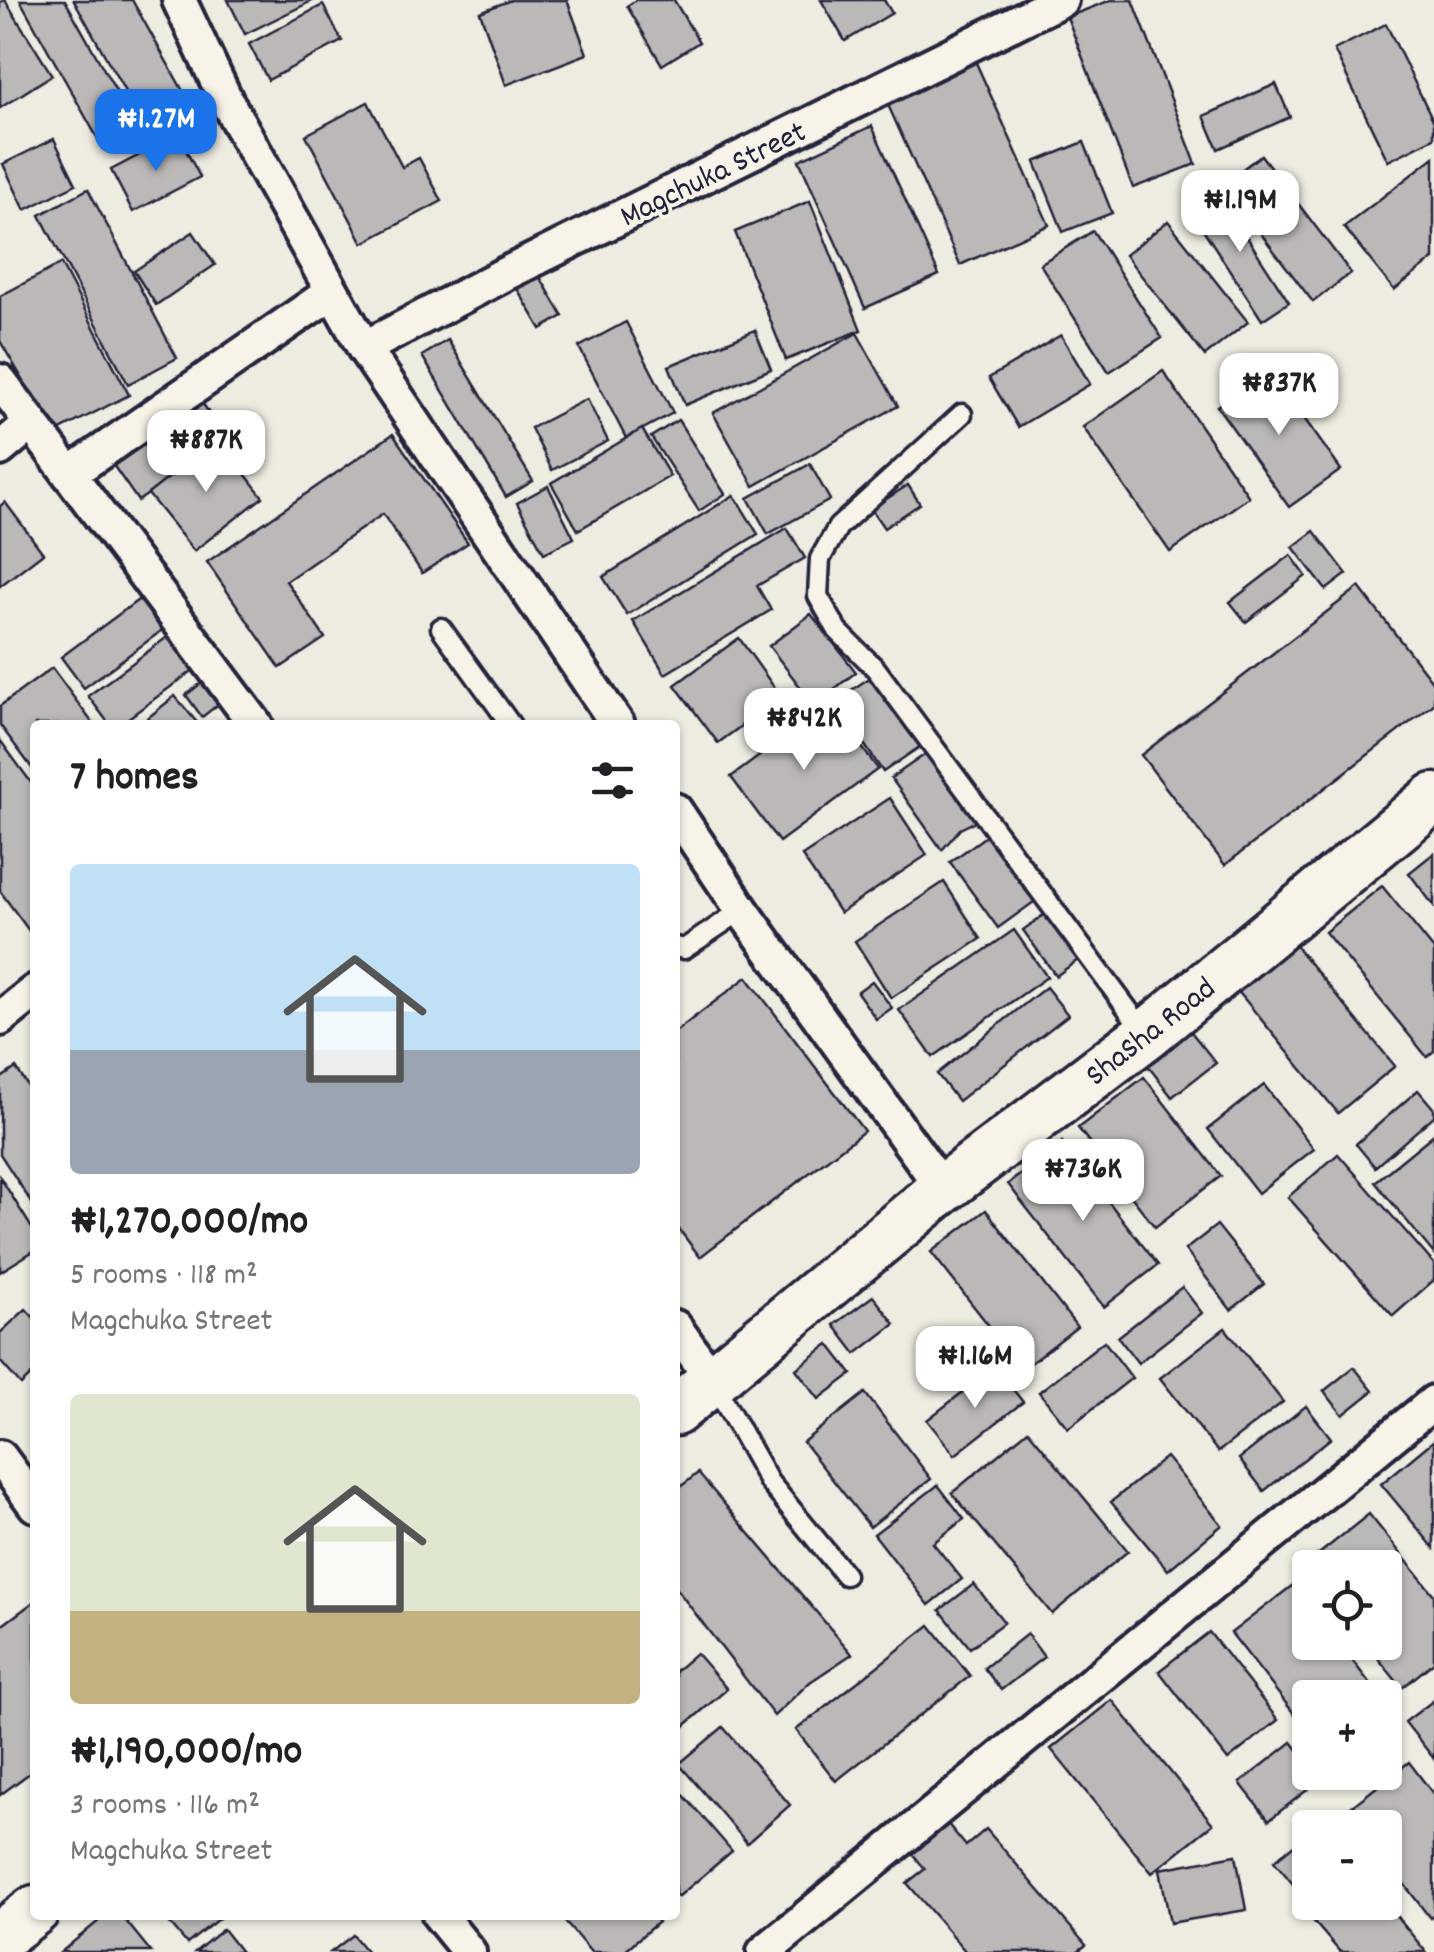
<!DOCTYPE html>
<meta charset="utf-8">
<style>
body{margin:0;font-family:Dekko,sans-serif;background:#f6f6f6;color:#202124;height:100vh;display:flex;flex-direction:column;font-size:38px;white-space:nowrap}
*{box-sizing:border-box;margin:0}
p{font-size:32px;color:#757577}
.icon{flex:none;width:55px;height:55px;fill:none;stroke:currentColor;stroke-width:2;stroke-linecap:round;stroke-linejoin:round}
.map{position:relative;flex:1;overflow:hidden}
.panel{position:absolute;left:30px;top:720px;width:650px;height:1200px;display:flex;flex-direction:column;background:#fff;border-radius:10px;box-shadow:0 2px 8px #0004}
.panel>*{flex:none}
.fabs{position:absolute;left:1292px;top:1550px;display:grid;gap:20px}
.fabs a{display:grid;place-items:center;width:110px;height:110px;border-radius:10px;background:#fff;box-shadow:0 2px 8px #0004;font-size:50px}
.price{position:absolute;translate:-50% -85px;padding:0 22px;border-radius:20px;background:#fff;color:#222;font-size:32px;line-height:65px;filter:drop-shadow(0 2px 5px #0008)}
.price::after{content:'';position:absolute;left:50%;top:60px;width:30px;height:22px;margin-left:-15px;background:inherit;clip-path:polygon(0 0,100% 0,50% 100%)}
.price.selected{background:#1a73e8;color:#fff}
ul{padding:0;list-style:none}
li{display:grid;align-content:center;gap:20px;height:530px;padding:0 40px}
li span{display:grid;place-items:center;height:310px;border-radius:10px;color:#555}
li>.icon{margin-inline-start:auto}
span .icon{width:180px;height:180px;fill:#fffc;stroke-width:1}
li b{font-size:42px}
h2{display:flex;justify-content:space-between;align-items:center;height:120px;padding:0 40px;font-size:42px}
.map>svg:first-child{display:block}
.building{fill:#bbb8b7;stroke:#22223b;stroke-width:2.5}
.lines{fill:none;stroke-linecap:round;stroke-linejoin:round}
.lane-casing{stroke:#22223b;stroke-width:25}
.street-casing{stroke:#22223b;stroke-width:40}
.secondary-casing{stroke:#22223b;stroke-width:55}
.lane{stroke:#f7f3e8;stroke-width:18}
.street{stroke:#f7f3e8;stroke-width:32}
.secondary{stroke:#f7f3e8;stroke-width:48}
.labels{text-anchor:middle;stroke-width:8;stroke-linejoin:round;paint-order:stroke}
.street-label{font-size:32px;fill:#22223b;stroke:#f7f3e8}
</style>
<div class="map">
<svg width="1434" height="1952" viewBox="0 0 1434 1952">
<rect width="100%" height="100%" fill="#eeebe1"/>
<filter id="ink" filterUnits="userSpaceOnUse"><feTurbulence type="fractalNoise" baseFrequency=".01" numOctaves="2"/><feDisplacementMap in="SourceGraphic" scale="20" xChannelSelector="R" yChannelSelector="G"/><feConvolveMatrix kernelMatrix="1 2 1 2 8 2 1 2 1" color-interpolation-filters="sRGB"/></filter>
<g filter="url(#ink)">
<g class="building">
<polygon points="5,0 52,75 0,108 0,2"/>
<polygon points="20,0 65,0 136,127 102,146"/>
<polygon points="74,0 132,0 192,107 147,131"/>
<polygon points="228,0 314,0 245,34"/>
<polygon points="511,0 567,0 587,54 506,85 480,12"/>
<polygon points="636,0 674,0 699,42 662,65 627,6"/>
<polygon points="821,0 884,0 892,13 845,41"/>
<polygon points="1111,0 1133,0 1196,164 1133,188 1067,17"/>
<polygon points="323,5 342,41 268,80 249,44"/>
<polygon points="1386,24 1434,122 1434,138 1388,161 1334,50"/>
<polygon points="973,56 1049,225 960,265 884,96"/>
<polygon points="1276,84 1290,117 1218,149 1204,116"/>
<polygon points="368,102 402,167 419,158 442,201 363,243 306,135"/>
<polygon points="872,126 939,275 865,308 799,160"/>
<polygon points="178,135 200,177 133,212 111,170"/>
<polygon points="54,139 76,184 25,210 3,164"/>
<polygon points="1084,142 1112,213 1063,232 1035,162"/>
<polygon points="1261,155 1351,273 1313,302 1223,184"/>
<polygon points="1434,157 1434,259 1394,290 1344,227"/>
<polygon points="88,189 177,358 128,384 40,215"/>
<polygon points="1217,191 1289,302 1262,320 1190,209"/>
<polygon points="810,201 861,330 786,360 735,232"/>
<polygon points="1168,221 1248,322 1205,356 1125,255"/>
<polygon points="1093,231 1162,338 1109,372 1040,264"/>
<polygon points="193,232 215,265 156,305 134,271"/>
<polygon points="61,264 129,395 54,433 0,341 0,296"/>
<polygon points="534,267 563,316 541,329 512,280"/>
<polygon points="626,322 673,413 626,438 579,347"/>
<polygon points="755,330 771,369 685,405 669,366"/>
<polygon points="857,333 898,406 754,486 713,413"/>
<polygon points="1061,335 1090,384 1018,427 989,378"/>
<polygon points="448,340 533,481 506,497 422,356"/>
<polygon points="1269,369 1341,470 1289,507 1217,406"/>
<polygon points="1163,371 1249,497 1170,552 1083,427"/>
<polygon points="587,399 608,441 552,470 531,428"/>
<polygon points="201,401 227,440 138,501 111,462"/>
<polygon points="678,420 725,494 699,511 651,437"/>
<polygon points="642,429 670,476 578,530 551,483"/>
<polygon points="393,434 468,543 422,573 383,514 286,581 325,638 280,668 207,562"/>
<polygon points="218,439 263,497 194,551 148,494"/>
<polygon points="810,464 830,500 768,534 748,498"/>
<polygon points="908,485 920,504 884,528 871,509"/>
<polygon points="548,486 574,538 544,553 517,503"/>
<polygon points="734,495 758,534 627,615 603,577"/>
<polygon points="5,502 43,553 0,586 0,506"/>
<polygon points="787,528 805,558 757,586 771,610 665,674 633,621"/>
<polygon points="1314,531 1347,574 1326,590 1293,547"/>
<polygon points="1291,555 1306,576 1246,622 1230,602"/>
<polygon points="1359,587 1434,684 1434,704 1225,865 1141,755"/>
<polygon points="149,592 172,623 84,688 61,657"/>
<polygon points="811,614 856,672 814,705 769,646"/>
<polygon points="174,632 199,666 119,725 110,725 88,696"/>
<polygon points="739,638 781,697 718,743 675,685"/>
<polygon points="52,668 94,725 35,725 35,772 0,725 0,706"/>
<polygon points="212,675 229,696 202,717 186,695"/>
<polygon points="874,675 921,746 883,772 835,701"/>
<polygon points="175,696 199,725 139,725"/>
<polygon points="830,704 878,769 779,842 731,777"/>
<polygon points="0,740 35,788 35,939 0,891"/>
<polygon points="930,751 978,820 960,829 942,850 891,778"/>
<polygon points="890,798 927,855 840,913 802,856"/>
<polygon points="990,833 1038,899 998,928 950,862"/>
<polygon points="1434,853 1434,906 1409,873"/>
<polygon points="944,882 981,939 891,998 855,941"/>
<polygon points="1382,886 1434,950 1434,1051 1427,1057 1325,932"/>
<polygon points="1049,911 1082,957 1056,976 1023,930"/>
<polygon points="1014,930 1047,977 933,1057 899,1010"/>
<polygon points="1294,944 1395,1066 1338,1113 1237,990"/>
<polygon points="747,977 864,1131 700,1257 675,1224 675,1032"/>
<polygon points="872,981 892,1008 876,1019 857,992"/>
<polygon points="1046,987 1068,1015 958,1101 937,1074"/>
<polygon points="1184,1023 1216,1063 1172,1097 1141,1057"/>
<polygon points="16,1068 35,1097 35,1208 0,1154 0,1079"/>
<polygon points="1144,1077 1221,1176 1155,1227 1078,1128"/>
<polygon points="1264,1085 1314,1149 1258,1193 1208,1129"/>
<polygon points="1418,1090 1434,1109 1434,1116 1375,1167 1356,1144"/>
<polygon points="1434,1134 1434,1254 1375,1182"/>
<polygon points="1062,1142 1158,1265 1104,1307 1008,1184"/>
<polygon points="1338,1154 1434,1264 1434,1280 1393,1316 1288,1197"/>
<polygon points="0,1177 35,1233 35,1250 0,1272"/>
<polygon points="986,1210 1077,1327 1023,1369 931,1252"/>
<polygon points="1217,1225 1264,1284 1231,1310 1185,1250"/>
<polygon points="1182,1287 1202,1313 1138,1363 1118,1337"/>
<polygon points="873,1296 895,1324 856,1354 834,1325"/>
<polygon points="26,1309 35,1319 35,1372 21,1385 0,1361 0,1333"/>
<polygon points="1225,1328 1283,1402 1218,1452 1160,1378"/>
<polygon points="1104,1341 1132,1378 1068,1428 1039,1392"/>
<polygon points="829,1344 852,1374 819,1399 796,1369"/>
<polygon points="995,1367 1023,1402 955,1455 927,1420"/>
<polygon points="1354,1367 1373,1391 1343,1415 1324,1391"/>
<polygon points="865,1393 931,1479 870,1527 803,1442"/>
<polygon points="1306,1406 1331,1438 1264,1491 1239,1459"/>
<polygon points="1028,1430 1128,1551 1052,1614 952,1493"/>
<polygon points="1433,1441 1434,1442 1434,1548 1381,1484"/>
<polygon points="1166,1457 1222,1525 1168,1570 1111,1502"/>
<polygon points="698,1473 852,1654 810,1682 774,1716 675,1587 675,1491"/>
<polygon points="938,1485 964,1519 933,1543 962,1579 929,1605 874,1534"/>
<polygon points="1369,1514 1434,1595 1434,1662 1402,1688 1365,1642 1385,1642 1385,1568 1310,1568 1310,1573 1304,1566"/>
<polygon points="974,1584 1004,1622 970,1648 940,1610"/>
<polygon points="1293,1585 1310,1607 1310,1642 1338,1642 1381,1698 1310,1698 1310,1734 1231,1633"/>
<polygon points="35,1601 35,1769 0,1795 0,1627"/>
<polygon points="930,1625 970,1676 836,1781 796,1730"/>
<polygon points="1209,1632 1278,1720 1228,1760 1159,1671"/>
<polygon points="1027,1634 1044,1657 1001,1690 984,1668"/>
<polygon points="696,1653 727,1689 675,1734 675,1671"/>
<polygon points="1112,1700 1213,1824 1152,1873 1051,1749"/>
<polygon points="1434,1700 1434,1759 1405,1722"/>
<polygon points="723,1727 790,1805 747,1843 679,1764"/>
<polygon points="1292,1742 1310,1765 1310,1772 1316,1772 1321,1779 1269,1820 1240,1783"/>
<polygon points="1409,1762 1434,1795 1434,1915 1430,1918 1385,1859 1385,1828 1360,1828 1347,1810"/>
<polygon points="675,1785 732,1851 678,1897 675,1894"/>
<polygon points="947,1823 966,1846 986,1829 1086,1945 1077,1952 966,1952 907,1883 925,1869 912,1853"/>
<polygon points="1310,1832 1310,1889 1302,1895 1274,1861"/>
<polygon points="1236,1855 1246,1910 1170,1923 1160,1869"/>
<polygon points="1313,1902 1385,1902 1426,1952 1340,1952 1304,1910"/>
<polygon points="106,1915 121,1915 151,1952 61,1952"/>
<polygon points="163,1915 223,1915 187,1944"/>
<polygon points="559,1915 652,1915 658,1922 623,1952 591,1952"/>
<polygon points="223,1929 241,1952 195,1952"/>
<polygon points="353,1935 367,1952 331,1952"/>
</g>
<g class="lines">
<g class="lane-casing">
<g id="lane">
<polyline points="962,414 838,527 820,559 818,596 838,631 876,669 1146,1034"/>
<polyline points="441,628 511,725"/>
<polyline points="675,947 684,949 742,910"/>
<polyline points="713,1382 769,1482 845,1575"/>
</g>
</g>
<g class="street-casing">
<g id="street">
<polyline points="179,0 227,102 364,348 618,725"/>
<polyline points="364,348 505,274 1061,0"/>
<polyline points="0,381 256,725"/>
<polyline points="0,449 31,423"/>
<polyline points="69,474 332,292"/>
<polyline points="675,810 742,910 943,1189"/>
<polyline points="0,1019 35,991"/>
<polyline points="675,1327 713,1381"/>
<polyline points="0,1457 35,1505"/>
<polyline points="439,1915 469,1952"/>
<polyline points="764,1952 1434,1402"/>
</g>
</g>
<g class="secondary-casing">
<g id="secondary">
<polyline points="675,1411 943,1189 1146,1035 1434,798"/>
<polyline points="0,1937 35,1910"/>
</g>
</g>
<use href="#lane" class="lane"/>
<use href="#street" class="street"/>
<use href="#secondary" class="secondary"/>
</g>
</g>
<g class="labels">
<g class="street-label">
<text transform="translate(712 172) rotate(-26)" y="11">Magchuka Street</text>
<text transform="translate(1149 1030) rotate(-38)" y="11">ShaSha Road</text>
</g>
</g>
</svg>
<div class="fabs">
<a><svg class="icon" aria-label="locate" viewBox="0 0 24 24"><circle cx="12" cy="12" r="6"/><path d="M12 2v4M12 18v4M2 12h4M18 12h4"/></svg></a>
<a>+</a>
<a>−</a>
</div>
<b class="price selected" style="left:156px;top:174px">₦1.27M</b>
<b class="price" style="left:1240px;top:255px">₦1.19M</b>
<b class="price" style="left:1279px;top:438px">₦837K</b>
<b class="price" style="left:206px;top:495px">₦887K</b>
<b class="price" style="left:804px;top:773px">₦842K</b>
<b class="price" style="left:1083px;top:1224px">₦736K</b>
<b class="price" style="left:975px;top:1411px">₦1.16M</b>
<section class="panel">
<h2>7 homes<svg class="icon" aria-label="filters" viewBox="0 0 24 24"><path d="M4 7h16M4 17h16"/><circle cx="9" cy="7" r="2"/><circle cx="15" cy="17" r="2"/></svg></h2>
<ul>
<li><span style="background:linear-gradient(#bfe0f5 60%,#9aa5b1 0)"><svg class="icon" aria-label="home" viewBox="0 0 24 24"><path d="M3 11l9-7 9 7M6 9v11h12V9"/></svg></span><div><b>₦1,270,000/mo</b><p>5 rooms · 118 m²</p><p>Magchuka Street</p></div></li>
<li><span style="background:linear-gradient(#dfe7d0 70%,#c2b280 0)"><svg class="icon" aria-label="home" viewBox="0 0 24 24"><path d="M3 11l9-7 9 7M6 9v11h12V9"/></svg></span><div><b>₦1,190,000/mo</b><p>3 rooms · 116 m²</p><p>Magchuka Street</p></div></li>
</ul>
</section>
</div>
